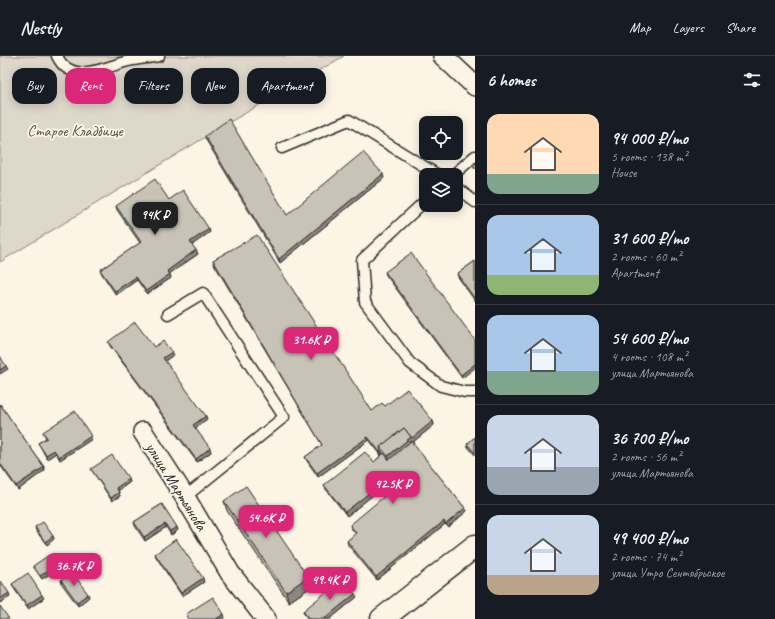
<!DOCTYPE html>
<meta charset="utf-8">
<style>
body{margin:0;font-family:Caveat,sans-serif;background:#20242c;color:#f1f3f6;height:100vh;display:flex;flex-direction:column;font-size:15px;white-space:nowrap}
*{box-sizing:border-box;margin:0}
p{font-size:13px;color:#9ea1a6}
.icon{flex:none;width:22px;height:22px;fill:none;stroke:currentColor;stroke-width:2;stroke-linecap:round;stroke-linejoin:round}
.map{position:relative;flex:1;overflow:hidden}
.sheet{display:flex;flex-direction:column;background:#171b24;width:300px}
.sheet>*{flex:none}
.top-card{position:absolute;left:12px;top:12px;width:380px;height:36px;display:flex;gap:8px}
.controls{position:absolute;left:419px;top:60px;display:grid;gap:8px}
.controls a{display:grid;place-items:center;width:44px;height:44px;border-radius:8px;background:#171b24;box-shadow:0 2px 10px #0003;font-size:20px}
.price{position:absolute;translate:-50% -34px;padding:0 9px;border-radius:8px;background:#db2777;color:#fff;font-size:13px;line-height:26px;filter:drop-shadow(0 1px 2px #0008)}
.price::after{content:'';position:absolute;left:50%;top:24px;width:12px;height:9px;margin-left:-6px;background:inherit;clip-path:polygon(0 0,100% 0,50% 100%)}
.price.active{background:#222;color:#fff}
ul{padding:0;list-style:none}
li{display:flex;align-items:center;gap:12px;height:100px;padding:0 12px}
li+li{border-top:1px solid #363941}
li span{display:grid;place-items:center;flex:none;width:112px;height:80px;border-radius:12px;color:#555}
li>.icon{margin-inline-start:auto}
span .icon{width:48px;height:48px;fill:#fffc;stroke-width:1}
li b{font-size:17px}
h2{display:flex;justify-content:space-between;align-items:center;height:48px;padding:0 12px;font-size:17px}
.pill{padding:0 14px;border-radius:12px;background:#171b24;box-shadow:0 2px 10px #0003;font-size:14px;line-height:36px}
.pill.active{background:#db2777;color:#fff}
header{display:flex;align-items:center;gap:24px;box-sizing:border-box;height:56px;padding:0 20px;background:#171b24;border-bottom:1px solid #363941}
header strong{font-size:19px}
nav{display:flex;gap:22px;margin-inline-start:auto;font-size:14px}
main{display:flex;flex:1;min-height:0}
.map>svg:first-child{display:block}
.green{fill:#ded8ca;stroke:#84827a}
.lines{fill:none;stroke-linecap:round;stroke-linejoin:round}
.lane-casing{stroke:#2b2b2b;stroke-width:13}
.street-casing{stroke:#2b2b2b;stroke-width:22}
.secondary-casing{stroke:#2b2b2b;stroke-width:25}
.lane{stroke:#fcf5e5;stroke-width:10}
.street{stroke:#fcf5e5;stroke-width:19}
.secondary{stroke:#fcf5e5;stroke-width:22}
.wall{fill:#aca89d;stroke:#2b2b2b}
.shaded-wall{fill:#8c8880;stroke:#2b2b2b}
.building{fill:#c8c3b7;stroke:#2b2b2b}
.labels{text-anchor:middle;stroke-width:3.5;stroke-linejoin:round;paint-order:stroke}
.park-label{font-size:16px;fill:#585653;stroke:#fcf5e5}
.street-label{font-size:16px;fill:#2b2b2b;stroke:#fcf5e5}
</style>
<header>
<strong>Nestly</strong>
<nav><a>Map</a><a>Layers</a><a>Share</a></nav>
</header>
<main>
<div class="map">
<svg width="475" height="563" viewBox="0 0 475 563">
<rect width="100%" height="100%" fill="#fcf5e5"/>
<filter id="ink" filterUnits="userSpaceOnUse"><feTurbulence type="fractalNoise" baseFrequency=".025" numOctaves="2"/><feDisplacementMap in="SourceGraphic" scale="8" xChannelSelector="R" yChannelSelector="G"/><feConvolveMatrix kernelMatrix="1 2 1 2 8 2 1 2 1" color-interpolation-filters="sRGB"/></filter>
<g filter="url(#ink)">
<polygon class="green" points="0,0 344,0 230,66 0,206"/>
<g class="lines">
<g class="lane-casing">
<g id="lane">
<path d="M57,0C71,30 105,11 128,5C138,3 148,2 159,0"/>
<polyline points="282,92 349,64 438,119"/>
<polyline points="453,119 475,100"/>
<polyline points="456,131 475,146"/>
<polyline points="426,144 362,204 365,246 410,307 441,330 465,336 475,336"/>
<polyline points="168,258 203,237 284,361 185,441"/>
</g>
</g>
<g class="street-casing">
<g id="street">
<polyline points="443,0 475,30"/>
<polyline points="143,376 185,441 230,517 266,563"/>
</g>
</g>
<g class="secondary-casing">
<polyline id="secondary" points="382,563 475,490"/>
</g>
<use href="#lane" class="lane"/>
<use href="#street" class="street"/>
<use href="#secondary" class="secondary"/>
</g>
<g class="wall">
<polygon points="205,80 287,159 384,122 280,207 206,84"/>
<polygon points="169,144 209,173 210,176 192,189 198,198 169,218 171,222 147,238 137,224 116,239 102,218 100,214 140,187 117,154 116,150"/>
<polygon points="213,204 372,355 385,350 433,365 434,369 413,386 413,388 465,452 467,455 448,471 445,468 377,524 348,489 347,485 356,478 351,472 350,469 406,436 414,430 405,419 391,430 389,426 347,460 325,432 324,429 374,406 381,399 369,384 318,421 307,405 305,401 322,389 214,208"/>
<polygon points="475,205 475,245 458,221 457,218"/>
<polygon points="385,216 475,284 462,322 386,219"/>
<polygon points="108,286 154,291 173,299 165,305 207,363 195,372 211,396 197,406 110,290"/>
<polygon points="0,348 44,411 45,414 18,434 0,409"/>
<polygon points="43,376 92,383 60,404 56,397 47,403 40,390 38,387 46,382"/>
<polygon points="475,381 475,399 468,391 467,388"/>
<polygon points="91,413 129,423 130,426 118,435 120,440 112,445 93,416"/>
<polygon points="224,445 311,531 289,546 227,455"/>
<polygon points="162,448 178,474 171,479 166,471 145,485 135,470 134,466"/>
<polygon points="35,471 53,480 54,483 47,489 36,475"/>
<polygon points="155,498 204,526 182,540 156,501"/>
<polygon points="56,509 57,513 42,523 35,513 33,510"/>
<polygon points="61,524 88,538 89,541 78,550 62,528"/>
<polygon points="12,528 44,542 28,553 13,531"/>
<polygon points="357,541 330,563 308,563 304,558 303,555"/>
</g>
<g class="shaded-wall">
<polygon points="383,118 384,122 280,207 279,203"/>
<polygon points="209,173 210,176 192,189 190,186"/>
<polygon points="196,194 198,198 169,218 167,215"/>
<polygon points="170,218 171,222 147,238 146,235"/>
<polygon points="136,221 137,224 116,239 115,235"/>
<polygon points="172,296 173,299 164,306 163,302"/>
<polygon points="475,308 475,312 462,322 461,319"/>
<polygon points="6,310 8,313 0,318 0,314"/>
<polygon points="206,360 207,363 194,373 193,369"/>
<polygon points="433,365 434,369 413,386 414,388 390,407 388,400 411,381"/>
<polygon points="91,380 92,383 60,404 59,401"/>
<polygon points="368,381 369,384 318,421 317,417"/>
<polygon points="210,392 211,396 197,406 196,403"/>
<polygon points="54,394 56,397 47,403 46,399"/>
<polygon points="381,395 383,398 381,399 380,396"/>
<polygon points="44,411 45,414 18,434 16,430"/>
<polygon points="404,416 405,419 391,430 390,426"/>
<polygon points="129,423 130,426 117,435 116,432"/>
<polygon points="387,423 389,426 347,460 345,456"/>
<polygon points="119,436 120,440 112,445 111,442"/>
<polygon points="465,452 467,455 448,471 446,468"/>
<polygon points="444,465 445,468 377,524 376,521"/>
<polygon points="165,468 166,471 145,485 144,481"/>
<polygon points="177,471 178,474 171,479 170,475"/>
<polygon points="53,480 54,483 47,489 45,486"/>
<polygon points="56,509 57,513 42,523 40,520"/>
<polygon points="308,521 311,531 289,546 286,536"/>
<polygon points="203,522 204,526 182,540 181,537"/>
<polygon points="9,537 10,541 0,547 0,543"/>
<polygon points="88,538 89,541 78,550 77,546"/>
<polygon points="355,538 357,541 330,563 324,563"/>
<polygon points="42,539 44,542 28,553 27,549"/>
<polygon points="224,558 225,562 223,563 216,563"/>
</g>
<g class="building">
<polygon points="229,63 287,159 363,96 383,118 279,203 205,80"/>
<polygon points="475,106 475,113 472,109"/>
<polygon points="155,123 169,144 183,134 209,173 190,186 196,194 167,215 170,218 146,235 136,221 115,235 100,214 141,186 116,150"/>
<polygon points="257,179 372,355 382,347 385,350 407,333 433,365 412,382 404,372 380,391 381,395 380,396 368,381 317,417 305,401 322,389 213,204"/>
<polygon points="411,197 475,284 475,308 461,319 385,216"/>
<polygon points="475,205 475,243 457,218"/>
<polygon points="135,266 154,291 163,285 172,296 163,302 206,360 193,369 210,392 196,403 108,286"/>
<polygon points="0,300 6,310 0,314"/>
<polygon points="0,348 44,411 16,430 0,407"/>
<polygon points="75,355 91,380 59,401 54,394 46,399 38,387 47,382 43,376"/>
<polygon points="404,372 411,381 388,400 380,391"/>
<polygon points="475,381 475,397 467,388"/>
<polygon points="411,385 465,452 446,468 444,465 376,521 347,485 356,477 350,469 399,428 406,436 415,429 404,416 390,426 387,423 345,456 324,429 365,396 374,406 384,397 389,404"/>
<polygon points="112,399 129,423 116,432 119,436 111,442 91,413"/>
<polygon points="246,430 308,521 286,536 224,445"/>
<polygon points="162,448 177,471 170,475 165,468 144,481 134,466"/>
<polygon points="43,466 53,480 45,486 35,471"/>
<polygon points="176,483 203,522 181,537 155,498"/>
<polygon points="49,499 56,509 40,520 33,510"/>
<polygon points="72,516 88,538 77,546 61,524"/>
<polygon points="28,517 42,539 27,549 12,528"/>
<polygon points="343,522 355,538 324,563 309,563 303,555"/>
<polygon points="1,525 9,537 0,543 0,526"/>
<polygon points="213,541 224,558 216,563 189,563 186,558"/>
<polygon points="0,550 9,563 0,563"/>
</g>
</g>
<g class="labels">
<g class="park-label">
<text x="75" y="80">Старое Кладбище</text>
</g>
<g class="street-label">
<text transform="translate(177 430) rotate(58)" y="6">улица Мартьянова</text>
</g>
</g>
</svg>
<div class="controls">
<a><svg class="icon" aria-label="locate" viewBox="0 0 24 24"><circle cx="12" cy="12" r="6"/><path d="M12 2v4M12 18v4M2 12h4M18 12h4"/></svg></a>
<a><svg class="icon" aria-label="layers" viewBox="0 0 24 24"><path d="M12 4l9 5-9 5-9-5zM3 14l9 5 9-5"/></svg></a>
</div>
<b class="price active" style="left:155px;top:180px">94K ₽</b>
<b class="price" style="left:311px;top:305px">31.6K ₽</b>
<b class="price" style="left:393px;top:449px">42.5K ₽</b>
<b class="price" style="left:266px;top:483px">54.6K ₽</b>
<b class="price" style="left:74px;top:531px">36.7K ₽</b>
<b class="price" style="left:330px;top:545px">49.4K ₽</b>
<div class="top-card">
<a class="pill">Buy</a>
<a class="pill active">Rent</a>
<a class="pill">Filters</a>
<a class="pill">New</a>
<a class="pill">Apartment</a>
</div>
</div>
<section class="sheet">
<h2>6 homes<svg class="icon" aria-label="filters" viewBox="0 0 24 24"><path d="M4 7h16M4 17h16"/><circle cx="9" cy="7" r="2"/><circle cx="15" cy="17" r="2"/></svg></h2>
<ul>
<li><span style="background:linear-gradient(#ffd9b3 75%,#7fa58c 0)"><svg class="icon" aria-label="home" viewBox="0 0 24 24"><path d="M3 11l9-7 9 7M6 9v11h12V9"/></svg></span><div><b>94 000 ₽/mo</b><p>5 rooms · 138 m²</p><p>House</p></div></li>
<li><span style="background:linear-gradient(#a9c7e8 75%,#8fb573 0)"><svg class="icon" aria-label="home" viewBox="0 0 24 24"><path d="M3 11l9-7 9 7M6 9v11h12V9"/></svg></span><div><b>31 600 ₽/mo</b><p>2 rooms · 60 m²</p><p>Apartment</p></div></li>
<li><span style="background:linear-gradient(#a9c7e8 70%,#7fa58c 0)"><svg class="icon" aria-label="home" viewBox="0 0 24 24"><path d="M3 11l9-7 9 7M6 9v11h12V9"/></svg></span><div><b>54 600 ₽/mo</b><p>4 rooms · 108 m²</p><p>улица Мартьянова</p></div></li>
<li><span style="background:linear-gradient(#c9d6e8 65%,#9aa5b1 0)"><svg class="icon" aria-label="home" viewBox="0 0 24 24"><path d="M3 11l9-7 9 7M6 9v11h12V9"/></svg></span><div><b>36 700 ₽/mo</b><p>2 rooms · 56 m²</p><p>улица Мартьянова</p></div></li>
<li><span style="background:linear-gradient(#c9d6e8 75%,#b9a48a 0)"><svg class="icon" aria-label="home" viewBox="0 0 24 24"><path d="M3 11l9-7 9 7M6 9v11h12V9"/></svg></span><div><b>49 400 ₽/mo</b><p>2 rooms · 74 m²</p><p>улица Утро Сентябрьское</p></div></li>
</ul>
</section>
</main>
